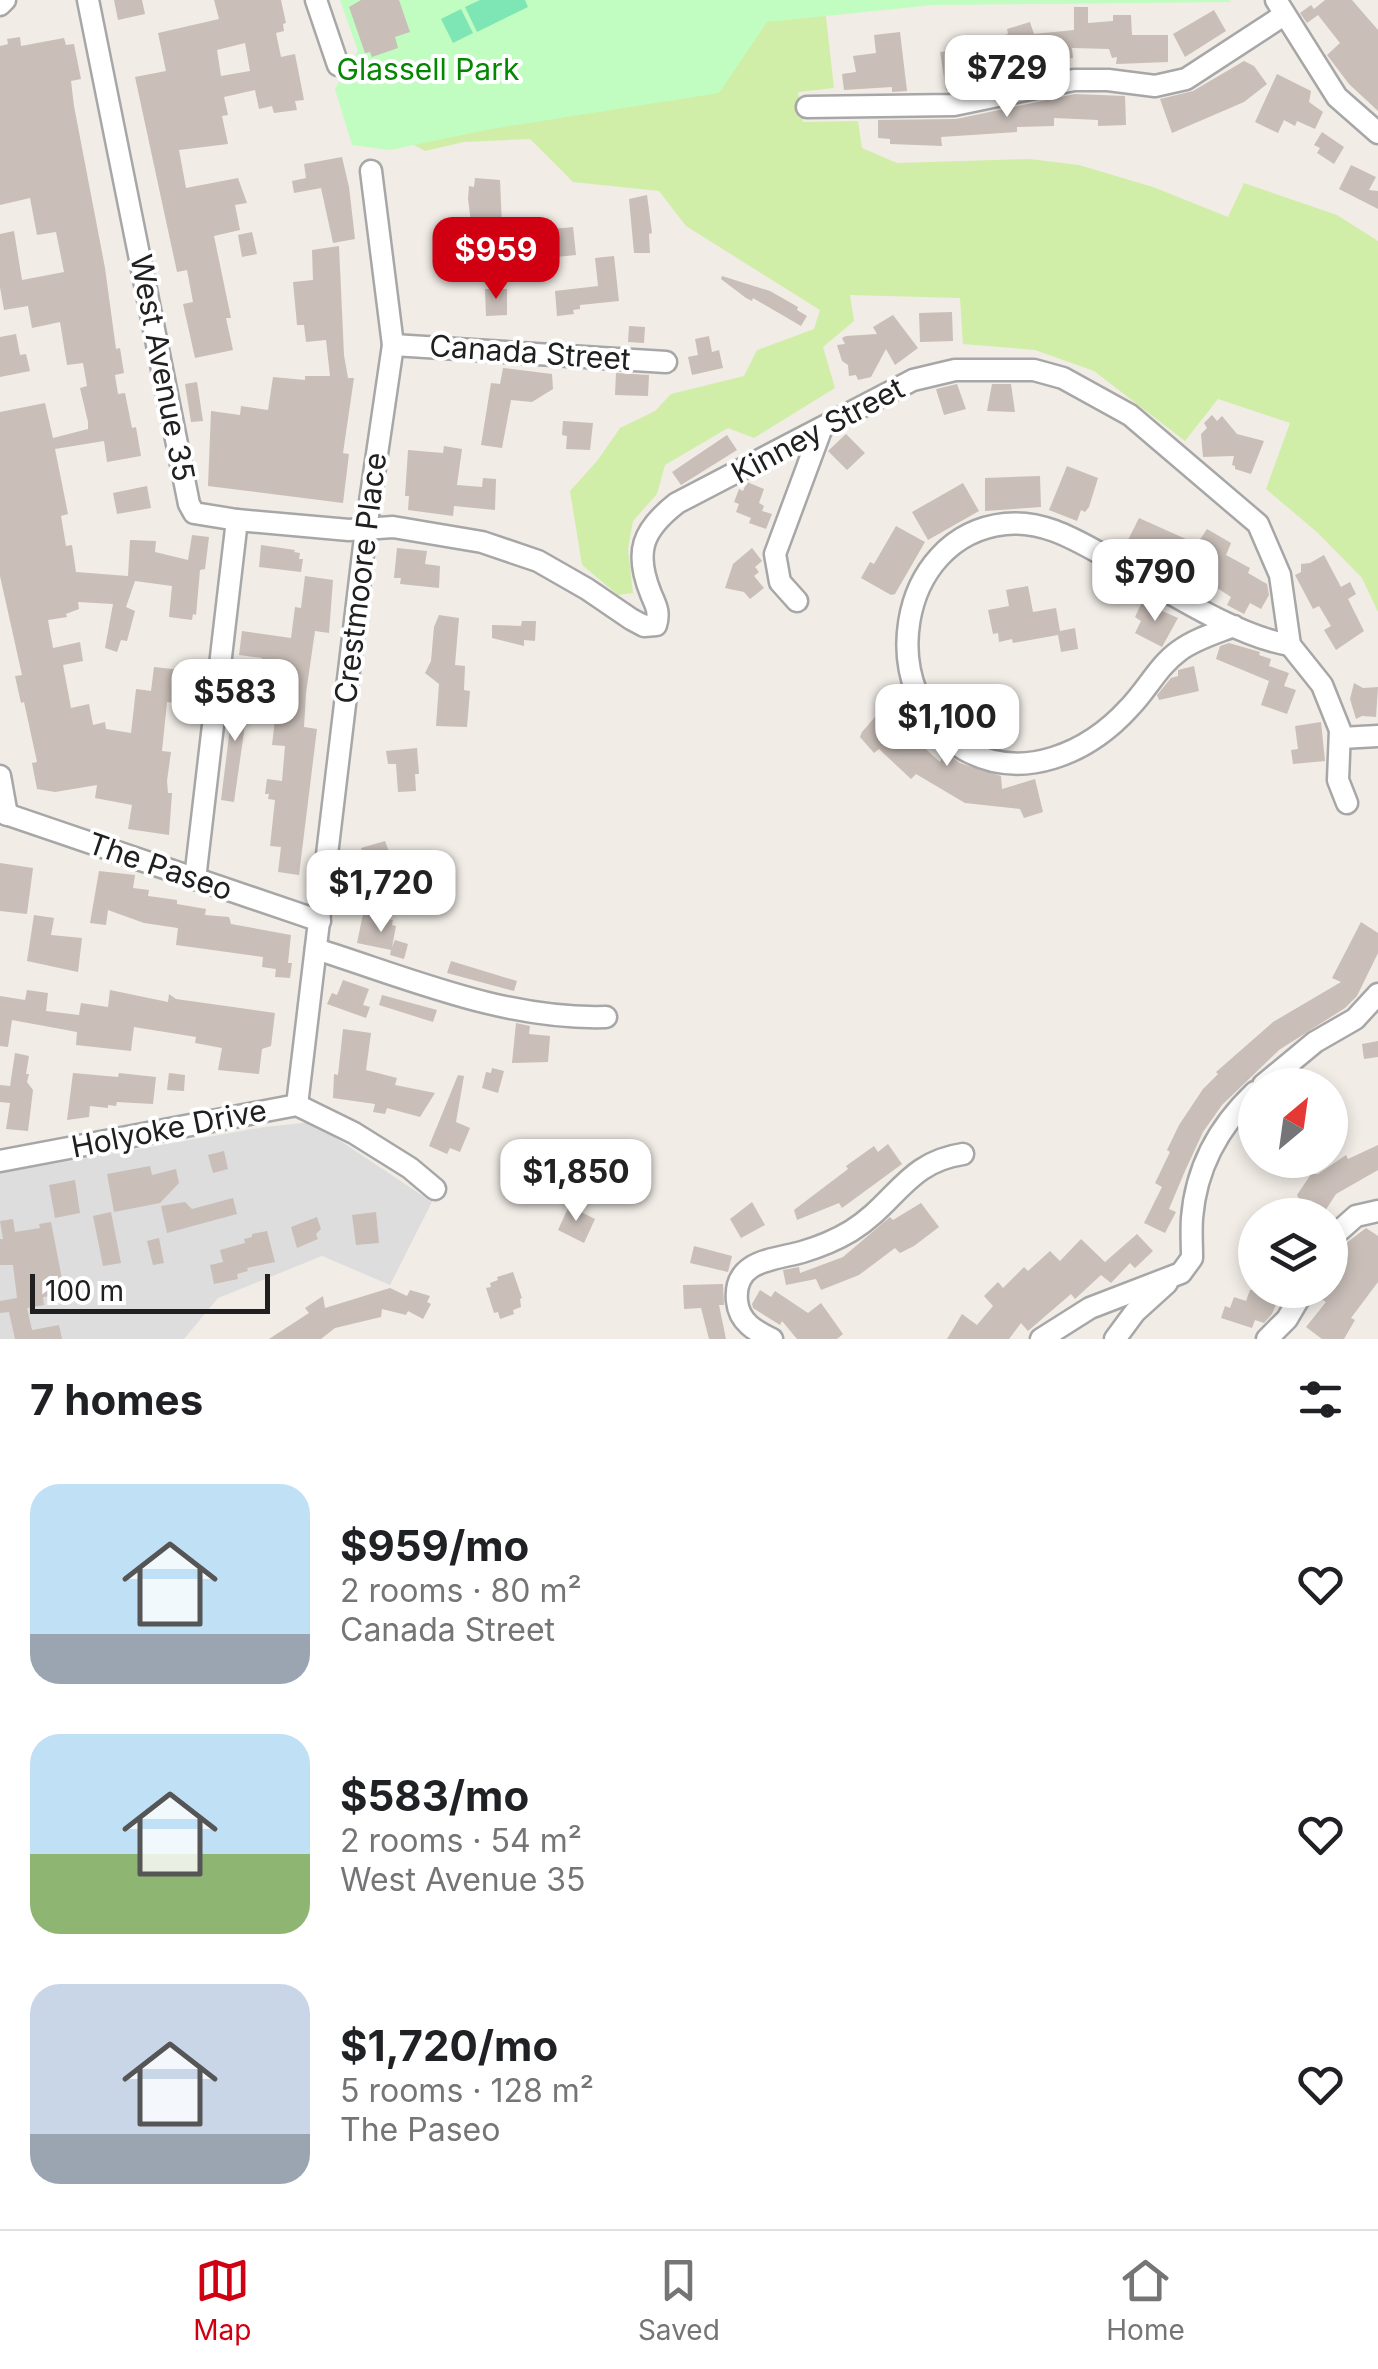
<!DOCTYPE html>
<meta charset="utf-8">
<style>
body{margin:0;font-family:Inter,sans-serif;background:#f2f2f2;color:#202124;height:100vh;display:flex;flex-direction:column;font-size:38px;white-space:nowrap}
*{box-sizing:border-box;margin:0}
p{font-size:32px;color:#757577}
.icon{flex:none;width:55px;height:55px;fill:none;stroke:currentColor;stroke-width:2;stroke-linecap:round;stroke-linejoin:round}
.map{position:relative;height:1339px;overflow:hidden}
.details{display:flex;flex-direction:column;background:#fff;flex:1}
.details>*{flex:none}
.needle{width:65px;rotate:29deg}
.tools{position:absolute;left:1238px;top:1068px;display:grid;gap:20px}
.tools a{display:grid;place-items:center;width:110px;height:110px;border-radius:50%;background:#fff;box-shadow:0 5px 15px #0003;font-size:50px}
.scale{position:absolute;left:30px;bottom:25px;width:240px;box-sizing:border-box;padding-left:10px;border:5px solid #202020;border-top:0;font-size:28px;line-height:35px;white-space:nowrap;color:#202020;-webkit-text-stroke:8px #fff;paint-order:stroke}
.price{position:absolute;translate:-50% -85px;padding:0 22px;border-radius:20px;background:#fff;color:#222;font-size:32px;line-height:65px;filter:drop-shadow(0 2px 5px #0008)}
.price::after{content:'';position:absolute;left:50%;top:60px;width:30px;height:22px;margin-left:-15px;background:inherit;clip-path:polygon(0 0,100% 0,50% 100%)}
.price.current{background:#d00012;color:#fff}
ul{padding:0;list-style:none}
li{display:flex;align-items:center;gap:30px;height:250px;padding:0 30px}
li span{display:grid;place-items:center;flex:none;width:280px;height:200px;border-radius:30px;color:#555}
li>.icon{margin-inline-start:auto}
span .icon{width:120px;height:120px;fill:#fffc;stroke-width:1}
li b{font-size:42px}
h2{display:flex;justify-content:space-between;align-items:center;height:120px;padding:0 30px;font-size:42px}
.tab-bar{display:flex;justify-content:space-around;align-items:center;height:140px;border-top:2px solid #e0e0e0;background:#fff;font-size:28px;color:#757577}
.tab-bar a{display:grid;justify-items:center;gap:5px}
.tab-bar .current{color:#d00012}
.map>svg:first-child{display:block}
.residential{fill:#dedddd}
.grass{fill:#d1eea8}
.park{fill:#c1fdc0}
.pitch{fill:#7ee5b5}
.building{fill:#c9beb8;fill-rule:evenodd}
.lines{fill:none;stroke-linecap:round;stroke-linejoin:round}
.street-casing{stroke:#a7a7a7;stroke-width:25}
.street{stroke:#fff;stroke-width:20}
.labels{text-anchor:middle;stroke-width:8;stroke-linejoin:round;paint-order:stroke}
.park-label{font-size:30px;fill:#048803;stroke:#fff}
.street-label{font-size:30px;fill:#202020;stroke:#fff}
</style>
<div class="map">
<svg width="1378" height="1339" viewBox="0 0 1378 1339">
<rect width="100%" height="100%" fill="#f1ece6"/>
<polygon class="residential" points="312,1122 432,1202 390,1285 322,1256 218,1298 184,1339 0,1339 0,1173 265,1127"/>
<polygon class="grass" points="824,0 834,88 798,92 803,122 858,121 862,148 897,163 1030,159 1079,165 1153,187 1228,217 1244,183 1337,215 1378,241 1378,612 1362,578 1318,533 1266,489 1290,423 1218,399 1185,441 1094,371 1035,350 963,344 960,298 850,295 854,321 823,347 835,388 754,438 728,428 665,465 657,494 633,521 628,549 633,593 618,595 582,565 570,491 597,461 620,428 655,411 671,394 744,376 757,350 814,329 820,310 686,226 659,191 573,182 530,139 464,142 425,151 388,130"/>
<polygon class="park" points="340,0 1229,0 1232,2 933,5 767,22 719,93 491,129 390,150 352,145 335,89 358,51"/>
<g class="pitch">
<polygon points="480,0 525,0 528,7 477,32 465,7"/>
<polygon points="461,9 473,33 453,43 441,19"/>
</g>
<g class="building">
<polygon points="114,0 142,0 145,14 118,20"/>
<path d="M214,0H281L286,23L283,24L284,31L276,33L281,57L295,54L304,100L295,101L297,110L274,113L272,106L259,109L255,90L224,97L228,115L222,116L228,144L179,150L186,188L238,178L247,203L235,205L240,230L214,236L231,318H226L233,350L195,358L183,304L193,302L187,270L177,272L135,77L166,71L158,33L219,19ZM245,43L250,71L221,76L217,50Z"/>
<polygon points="361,0 399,0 410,32 395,37 398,48 372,57 370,52 365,53 349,7"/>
<polygon points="1325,0 1352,0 1378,30 1378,111 1349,84 1327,55 1340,43 1318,15 1307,23 1300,13 1311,5 1314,9"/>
<polygon points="1074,7 1088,7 1088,23 1113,21 1113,15 1131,15 1132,35 1168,35 1168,62 1116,64 1117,57 1112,58 1109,49 1072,48 1073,58 1031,62 1033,69 988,83 978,43 1008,34 1007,29 1030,22 1034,34 1074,30"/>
<polygon points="1214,10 1226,31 1185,57 1173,34"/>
<polygon points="900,32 907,91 892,92 892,87 844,90 842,74 856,72 853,56 876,53 874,35"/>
<polygon points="20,37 21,46 64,38 66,45 74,44 81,79 71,81 74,106 105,268 116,349 120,348 124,373 115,375 118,394 125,393 132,428 136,427 141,456 107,462 104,441 55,449 68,514 61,516 66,546 72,545 76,572 128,576 130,540 156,541 155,552 188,560 192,535 209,537 205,569 200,570 196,615 193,614 192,620 169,617 172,586 135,581 126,607 135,611 127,641 121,640 117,652 105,648 113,604 78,602 79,609 66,614 67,617 48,620 53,648 80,642 83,661 63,665 71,708 89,704 93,725 105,722 106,729 131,733 136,689 151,691 154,667 190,671 187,704 167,702 162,751 171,752 167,781 168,793 172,793 169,835 128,829 132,805 95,798 97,785 55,792 37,789 32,763 37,762 24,702 21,703 15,676 22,675 0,576 0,412 45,403 53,438 88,429 88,422 80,388 87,386 83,363 67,365 60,322 32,328 28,306 4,310 0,287 0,234 14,231 22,280 64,272 56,232 37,235 30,198 0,205 0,46 8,44 7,39"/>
<polygon points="961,50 966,87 946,90 940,52"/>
<polygon points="1244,61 1254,66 1267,84 1244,102 1172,133 1160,99 1193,91"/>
<polygon points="1277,74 1311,91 1309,102 1323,112 1315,129 1297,121 1295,126 1284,120 1278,133 1255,122"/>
<polygon points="1075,94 1125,96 1126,125 1098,126 1098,120 1054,118 1054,126 1017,127 1017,132 941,137 942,146 890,144 890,139 878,138 878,120 956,119"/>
<polygon points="1322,132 1344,147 1334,164 1317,153 1320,148 1314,145"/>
<polygon points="342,157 349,187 355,239 333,243 321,188 294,193 292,181 306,178 304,164"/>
<polygon points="1351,165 1376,177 1369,190 1378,191 1378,209 1339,189"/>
<polygon points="475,178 500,180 502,226 542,223 543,230 573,227 576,255 556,257 556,251 526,254 525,240 479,243 479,233 472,230 468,199 469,186 474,187"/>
<polygon points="647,195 652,233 649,234 650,253 634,253 629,199"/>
<polygon points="252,232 257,254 242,257 238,235"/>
<polygon points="339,246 344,355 348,378 354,378 343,453 349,454 343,503 208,486 211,411 240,415 241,406 268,410 273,377 305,380 305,376 330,376 326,340 306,342 304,325 297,325 293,282 313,280 312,250"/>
<polygon points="614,256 619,301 580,305 580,309 573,310 574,314 557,316 555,291 598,286 595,258"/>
<polygon points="722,276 770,291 798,307 797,310 807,316 801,326 753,298 752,301 746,298 721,279"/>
<polygon points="485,289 507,289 507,315 486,316"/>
<polygon points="952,312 953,341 920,342 919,313"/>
<polygon points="893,315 918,348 895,365 886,349 871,377 858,380 856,375 849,376 848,365 842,361 837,345 845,344 842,338 846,336 877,334 873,327"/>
<polygon points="629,326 645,327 644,343 628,342"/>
<polygon points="16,334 20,355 26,354 30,371 0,377 0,337"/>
<polygon points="709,336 712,352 719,350 723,368 692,375 688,357 698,355 695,339"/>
<polygon points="503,368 552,374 553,389 532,402 511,400 502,448 481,445 491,383 500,384"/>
<polygon points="616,373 649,375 648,396 615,395"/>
<polygon points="197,382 203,421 191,422 185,384"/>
<polygon points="957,384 966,409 944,415 936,389"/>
<polygon points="992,384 1011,384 1015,412 987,411"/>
<polygon points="1212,415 1217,421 1222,416 1237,434 1264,441 1251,474 1235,469 1235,466 1232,465 1234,456 1203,457 1201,434 1207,428 1204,423"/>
<polygon points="563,421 593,423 590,450 566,449 567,436 562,435"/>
<polygon points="846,434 865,453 847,470 828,451"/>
<polygon points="727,435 737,450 681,485 672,472"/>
<polygon points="444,446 462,449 457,485 482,487 483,478 496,479 495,510 454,506 453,516 408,510 409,496 405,496 408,450 443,453"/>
<polygon points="1067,466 1098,478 1089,507 1085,512 1081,510 1077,521 1049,510"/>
<polygon points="1040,476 1041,507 985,511 985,478"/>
<polygon points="747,482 764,489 759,503 764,506 762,511 772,514 766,529 749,523 751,518 736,512 739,504 734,502 739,489 743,491"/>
<polygon points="963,483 979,511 928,540 912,512"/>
<polygon points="147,486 151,508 117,514 113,493"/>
<polygon points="1139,518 1197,544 1207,529 1231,543 1226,555 1250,568 1248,573 1267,584 1269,595 1261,609 1250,603 1244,614 1227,605 1231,597 1214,586 1179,567 1177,573 1125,546"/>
<polygon points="896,526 925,542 895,594 891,595 861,578 870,562 874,564"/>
<polygon points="261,545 295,550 294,552 300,553 299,559 303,559 301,572 259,567"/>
<polygon points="397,548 427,551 425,564 440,566 439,588 400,584 401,578 394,578"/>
<polygon points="752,548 762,561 755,567 759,572 754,576 764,588 750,599 744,592 725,588 733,564"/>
<polygon points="1324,555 1341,587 1350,582 1356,594 1348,599 1364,631 1336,650 1324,630 1331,626 1319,606 1313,609 1295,575 1301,572 1301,564 1310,563"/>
<polygon points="305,576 333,580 329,633 315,631 306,693 304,727 317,729 299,875 278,872 281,847 270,846 275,800 268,799 269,794 265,794 267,779 282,781 285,746 272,745 279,685 260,683 262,658 239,655 242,631 291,638 295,607 301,608"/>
<polygon points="1028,586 1033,612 1056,608 1060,631 1075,628 1078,649 1061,652 1058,635 1013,643 1012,639 999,642 998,633 993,634 988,610 1009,606 1006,590"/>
<polygon points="1142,602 1178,618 1162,647 1135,633 1141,621 1135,617"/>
<polygon points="439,615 459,618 455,665 465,666 464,690 470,691 467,727 436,726 439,684 425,673 431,661 434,627"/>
<polygon points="522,621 536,621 535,641 524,640 524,646 492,638 492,625 521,626"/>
<polygon points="1229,643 1260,652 1259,655 1271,659 1269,666 1289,673 1284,686 1296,690 1287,714 1261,705 1269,681 1216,659 1220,646"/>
<polygon points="1194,666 1199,691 1159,700 1157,695 1171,678 1178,676 1178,670"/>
<polygon points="1354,683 1363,688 1378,687 1376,717 1362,716 1356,719 1350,699"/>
<polygon points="235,688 250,690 234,802 221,800"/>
<polygon points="894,710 909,726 905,730 940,762 945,752 960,763 1001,776 1002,789 1035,779 1043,812 1024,818 1020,809 965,803 916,774 911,779 879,749 874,753 860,737 862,732 875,717"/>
<polygon points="1321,722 1325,761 1293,764 1291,750 1298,749 1295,726"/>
<polygon points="417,748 419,774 415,774 416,791 398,792 396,764 388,764 386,751"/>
<polygon points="385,841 399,879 374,887 361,848"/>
<polygon points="0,863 33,868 27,914 0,911"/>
<polygon points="99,871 135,875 133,888 149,890 148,896 177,900 177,904 206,909 205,915 229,917 231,924 291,935 288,963 292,963 290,978 275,977 276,969 262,967 263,957 176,945 178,928 144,923 108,910 106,925 90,923"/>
<polygon points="363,914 393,920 392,925 396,926 392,947 395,940 408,944 404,959 390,955 391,950 357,943"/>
<polygon points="34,915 54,918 51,935 82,938 78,972 27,961"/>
<polygon points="1361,922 1378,933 1378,953 1357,996 1345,1008 1279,1050 1222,1105 1203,1132 1185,1171 1169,1209 1176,1212 1165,1233 1144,1223 1162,1187 1155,1183 1170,1152 1167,1150 1179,1125 1203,1089 1218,1074 1216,1072 1273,1022 1341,982 1332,978"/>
<polygon points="451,961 517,981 514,991 447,973"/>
<polygon points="343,980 369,989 363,1005 370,1007 366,1018 327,1004 332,993 337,995"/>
<polygon points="27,990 48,993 46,1011 79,1015 81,1003 108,1007 110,990 168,1002 169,994 176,999 275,1013 271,1046 262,1049 259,1074 218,1070 222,1048 195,1043 196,1037 134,1027 131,1051 76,1045 77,1032 12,1020 8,1047 0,1046 0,996 25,1000"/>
<polygon points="382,995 437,1010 433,1022 379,1005"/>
<polygon points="516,1023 530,1026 529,1034 550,1036 548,1062 512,1063"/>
<polygon points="343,1029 371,1033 366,1070 397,1078 395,1085 435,1093 420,1117 387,1108 385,1114 373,1112 375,1104 333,1098 334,1074 338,1075"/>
<polygon points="1378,1041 1378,1057 1364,1059 1362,1044"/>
<polygon points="15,1053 29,1056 26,1074 29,1074 27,1082 33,1090 28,1131 6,1129 10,1103 0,1102 0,1085 10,1086"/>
<polygon points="492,1068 504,1071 498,1093 482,1088 486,1072 491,1073"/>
<polygon points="73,1073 118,1077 119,1073 156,1077 153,1104 117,1102 116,1106 108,1105 108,1108 90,1106 89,1117 67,1120"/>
<polygon points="169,1073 185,1075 184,1091 167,1090"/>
<polygon points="458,1075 464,1076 456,1122 470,1128 460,1152 450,1148 447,1154 429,1146"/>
<polygon points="888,1144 902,1164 842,1208 839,1203 797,1220 794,1210 848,1169 846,1166 874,1146 878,1152"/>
<polygon points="1378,1145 1378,1170 1336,1194 1323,1214 1299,1199 1297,1195 1311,1174 1318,1174 1346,1155 1348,1159"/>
<polygon points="224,1151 228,1169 213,1173 208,1155"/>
<polygon points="150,1166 152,1175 176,1169 179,1183 160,1203 114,1212 107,1174"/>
<polygon points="75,1180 80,1213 55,1218 49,1185"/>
<polygon points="233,1198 237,1214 167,1233 161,1206 185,1202 192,1209"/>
<polygon points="752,1202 765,1225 741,1238 730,1219"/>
<polygon points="921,1203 939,1227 914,1246 900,1253 895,1248 859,1275 821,1290 816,1279 786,1285 783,1270 799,1267 800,1273 843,1257 890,1217 893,1220"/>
<polygon points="569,1206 595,1219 584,1243 558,1230"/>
<polygon points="111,1212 121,1263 103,1266 93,1216"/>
<polygon points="376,1212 379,1243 356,1245 352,1215"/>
<polygon points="317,1217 321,1229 316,1234 318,1239 297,1248 291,1227"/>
<polygon points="13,1219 15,1232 40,1228 39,1224 51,1222 66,1300 53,1302 52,1296 43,1297 44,1305 27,1308 32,1330 59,1325 62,1339 15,1339 9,1312 0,1313 0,1301 17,1298 13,1265 0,1265 0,1239 3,1239 0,1221"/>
<polygon points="1366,1228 1378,1236 1378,1282 1351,1318 1355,1320 1344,1339 1322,1339 1306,1327 1326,1302 1316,1296 1318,1290 1330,1290 1330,1264 1345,1244"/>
<polygon points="267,1231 275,1262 247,1268 248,1271 237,1274 238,1279 214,1284 210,1265 223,1262 220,1250 245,1243 244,1239 252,1237 252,1234"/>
<polygon points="1137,1234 1153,1251 1135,1268 1130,1263 1111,1283 1101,1275 1075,1299 1071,1294 1028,1331 1021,1323 1009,1339 947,1339 962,1314 977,1325 993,1306 984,1296 998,1282 1003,1288 1024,1267 1028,1271 1050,1251 1060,1261 1081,1239 1105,1262"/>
<polygon points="159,1238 164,1263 153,1265 147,1241"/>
<polygon points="694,1246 732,1256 728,1272 690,1263"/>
<polygon points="513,1272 522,1298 520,1299 521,1307 513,1310 514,1314 500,1319 498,1312 494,1313 486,1288 491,1287 490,1283 498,1280 497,1277"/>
<polygon points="723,1284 724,1305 719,1305 726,1339 709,1339 701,1308 684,1309 683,1285"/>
<polygon points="390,1288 407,1296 410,1290 430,1296 427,1302 431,1304 423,1319 408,1311 406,1315 382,1309 381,1317 335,1328 321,1339 269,1339 309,1313 305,1308 323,1296 325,1308"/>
<polygon points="760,1290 771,1297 775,1291 808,1313 821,1303 843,1334 837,1339 797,1339 782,1321 780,1325 753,1308 752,1304"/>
<polygon points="1250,1290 1282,1290 1272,1314 1264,1323 1255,1320 1252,1328 1221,1318 1225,1306 1230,1308 1234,1297 1246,1301"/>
</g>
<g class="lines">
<g class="street-casing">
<g id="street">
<polyline points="88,0 189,504 194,513 237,520 195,879"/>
<polyline points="316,0 338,65"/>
<polyline points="1276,0 1337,97 1378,133"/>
<polyline points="0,5 5,0"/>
<polyline points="807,107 954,105 1074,80 1108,80 1155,86 1186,79 1284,15"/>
<polyline points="393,345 666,362"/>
<path d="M237,520L349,530L393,527L482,542L538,561L587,589L631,619L644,626L656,625C660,612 656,606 651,594C634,552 642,530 677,503L913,380L955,370H1034L1063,378L1130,415L1258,524L1280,575L1290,645L1322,685L1340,730L1338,780L1347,803"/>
<polyline points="797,601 780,582 775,554 821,430"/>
<path d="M1234,626C1216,633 1195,639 1179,651C1158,666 1147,690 1129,708C1088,753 1023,782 965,750C873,697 895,536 1005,524C1043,520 1074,539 1105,556C1157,584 1233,636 1290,645"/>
<polyline points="1341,738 1378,736"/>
<polyline points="0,776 7,815"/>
<polyline points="0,812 320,921"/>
<path d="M316,949C411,979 505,1020 606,1017"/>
<polyline points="1263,1085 1315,1042 1355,1019 1378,994"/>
<polyline points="297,1105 366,529 393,345 371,171"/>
<polyline points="0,1161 297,1105 354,1133 410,1168 435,1189"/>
<polyline points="1330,1239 1356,1216 1378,1211"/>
<path d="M772,1339C755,1331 739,1322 737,1301C733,1260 773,1260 802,1252C819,1247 836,1240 851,1231C896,1203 907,1162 963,1154"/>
<path d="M1041,1339L1090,1308L1181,1273L1192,1258C1192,1244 1191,1231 1192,1218C1196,1168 1219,1126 1255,1092"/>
<polyline points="1115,1339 1135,1312 1167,1283"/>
<polyline points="1267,1339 1287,1319 1304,1290"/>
</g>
</g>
<use href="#street" class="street"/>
</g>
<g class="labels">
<g class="park-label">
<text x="428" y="80">Glassell Park</text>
</g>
<g class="street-label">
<text transform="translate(530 353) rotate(4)" y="10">Canada Street</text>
<text transform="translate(162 368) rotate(79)" y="10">West Avenue 35</text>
<text transform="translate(818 431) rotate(-28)" y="10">Kinney Street</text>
<text transform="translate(361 578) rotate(-83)" y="10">Crestmoore Place</text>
<text transform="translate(160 867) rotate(19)" y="10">The Paseo</text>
<text transform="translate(169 1129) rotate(-11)" y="10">Holyoke Drive</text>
</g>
</g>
</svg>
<div class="tools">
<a><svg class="needle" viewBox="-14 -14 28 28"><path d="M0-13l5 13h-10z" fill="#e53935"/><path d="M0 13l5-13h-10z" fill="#757577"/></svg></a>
<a><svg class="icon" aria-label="layers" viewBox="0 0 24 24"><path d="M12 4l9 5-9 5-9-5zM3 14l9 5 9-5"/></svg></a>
</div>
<div class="scale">100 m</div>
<b class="price" style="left:1007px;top:120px">$729</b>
<b class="price current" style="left:496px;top:302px">$959</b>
<b class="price" style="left:1155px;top:624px">$790</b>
<b class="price" style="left:235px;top:744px">$583</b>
<b class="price" style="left:947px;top:769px">$1,100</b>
<b class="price" style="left:381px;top:935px">$1,720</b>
<b class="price" style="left:576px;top:1224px">$1,850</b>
</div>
<section class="details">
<h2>7 homes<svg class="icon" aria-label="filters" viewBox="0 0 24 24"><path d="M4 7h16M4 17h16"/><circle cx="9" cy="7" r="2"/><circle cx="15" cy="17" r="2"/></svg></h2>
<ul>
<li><span style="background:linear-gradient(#bfe0f5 75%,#9aa5b1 0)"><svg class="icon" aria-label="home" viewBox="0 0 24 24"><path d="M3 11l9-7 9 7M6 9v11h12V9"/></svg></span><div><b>$959/mo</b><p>2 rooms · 80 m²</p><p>Canada Street</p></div><svg class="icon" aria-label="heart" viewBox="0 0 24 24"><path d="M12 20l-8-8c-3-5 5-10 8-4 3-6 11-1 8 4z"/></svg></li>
<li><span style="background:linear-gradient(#bfe0f5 60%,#8fb573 0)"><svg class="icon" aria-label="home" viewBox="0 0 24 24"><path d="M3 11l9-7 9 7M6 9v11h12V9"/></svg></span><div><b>$583/mo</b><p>2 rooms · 54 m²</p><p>West Avenue 35</p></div><svg class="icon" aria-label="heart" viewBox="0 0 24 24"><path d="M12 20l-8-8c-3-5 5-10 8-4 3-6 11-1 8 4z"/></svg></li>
<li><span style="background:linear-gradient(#c9d6e8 75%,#9aa5b1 0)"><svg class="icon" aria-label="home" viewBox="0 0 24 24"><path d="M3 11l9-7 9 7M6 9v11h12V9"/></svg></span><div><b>$1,720/mo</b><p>5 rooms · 128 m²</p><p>The Paseo</p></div><svg class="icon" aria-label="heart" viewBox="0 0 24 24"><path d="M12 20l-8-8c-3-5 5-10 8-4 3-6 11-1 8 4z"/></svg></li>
</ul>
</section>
<nav class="tab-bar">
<a class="current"><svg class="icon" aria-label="map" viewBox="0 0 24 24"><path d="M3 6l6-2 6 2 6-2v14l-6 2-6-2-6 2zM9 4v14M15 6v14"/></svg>Map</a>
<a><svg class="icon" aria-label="saved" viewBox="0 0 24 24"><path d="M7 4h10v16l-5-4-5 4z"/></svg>Saved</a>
<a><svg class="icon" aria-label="home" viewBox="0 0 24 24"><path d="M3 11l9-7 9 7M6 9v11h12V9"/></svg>Home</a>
</nav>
